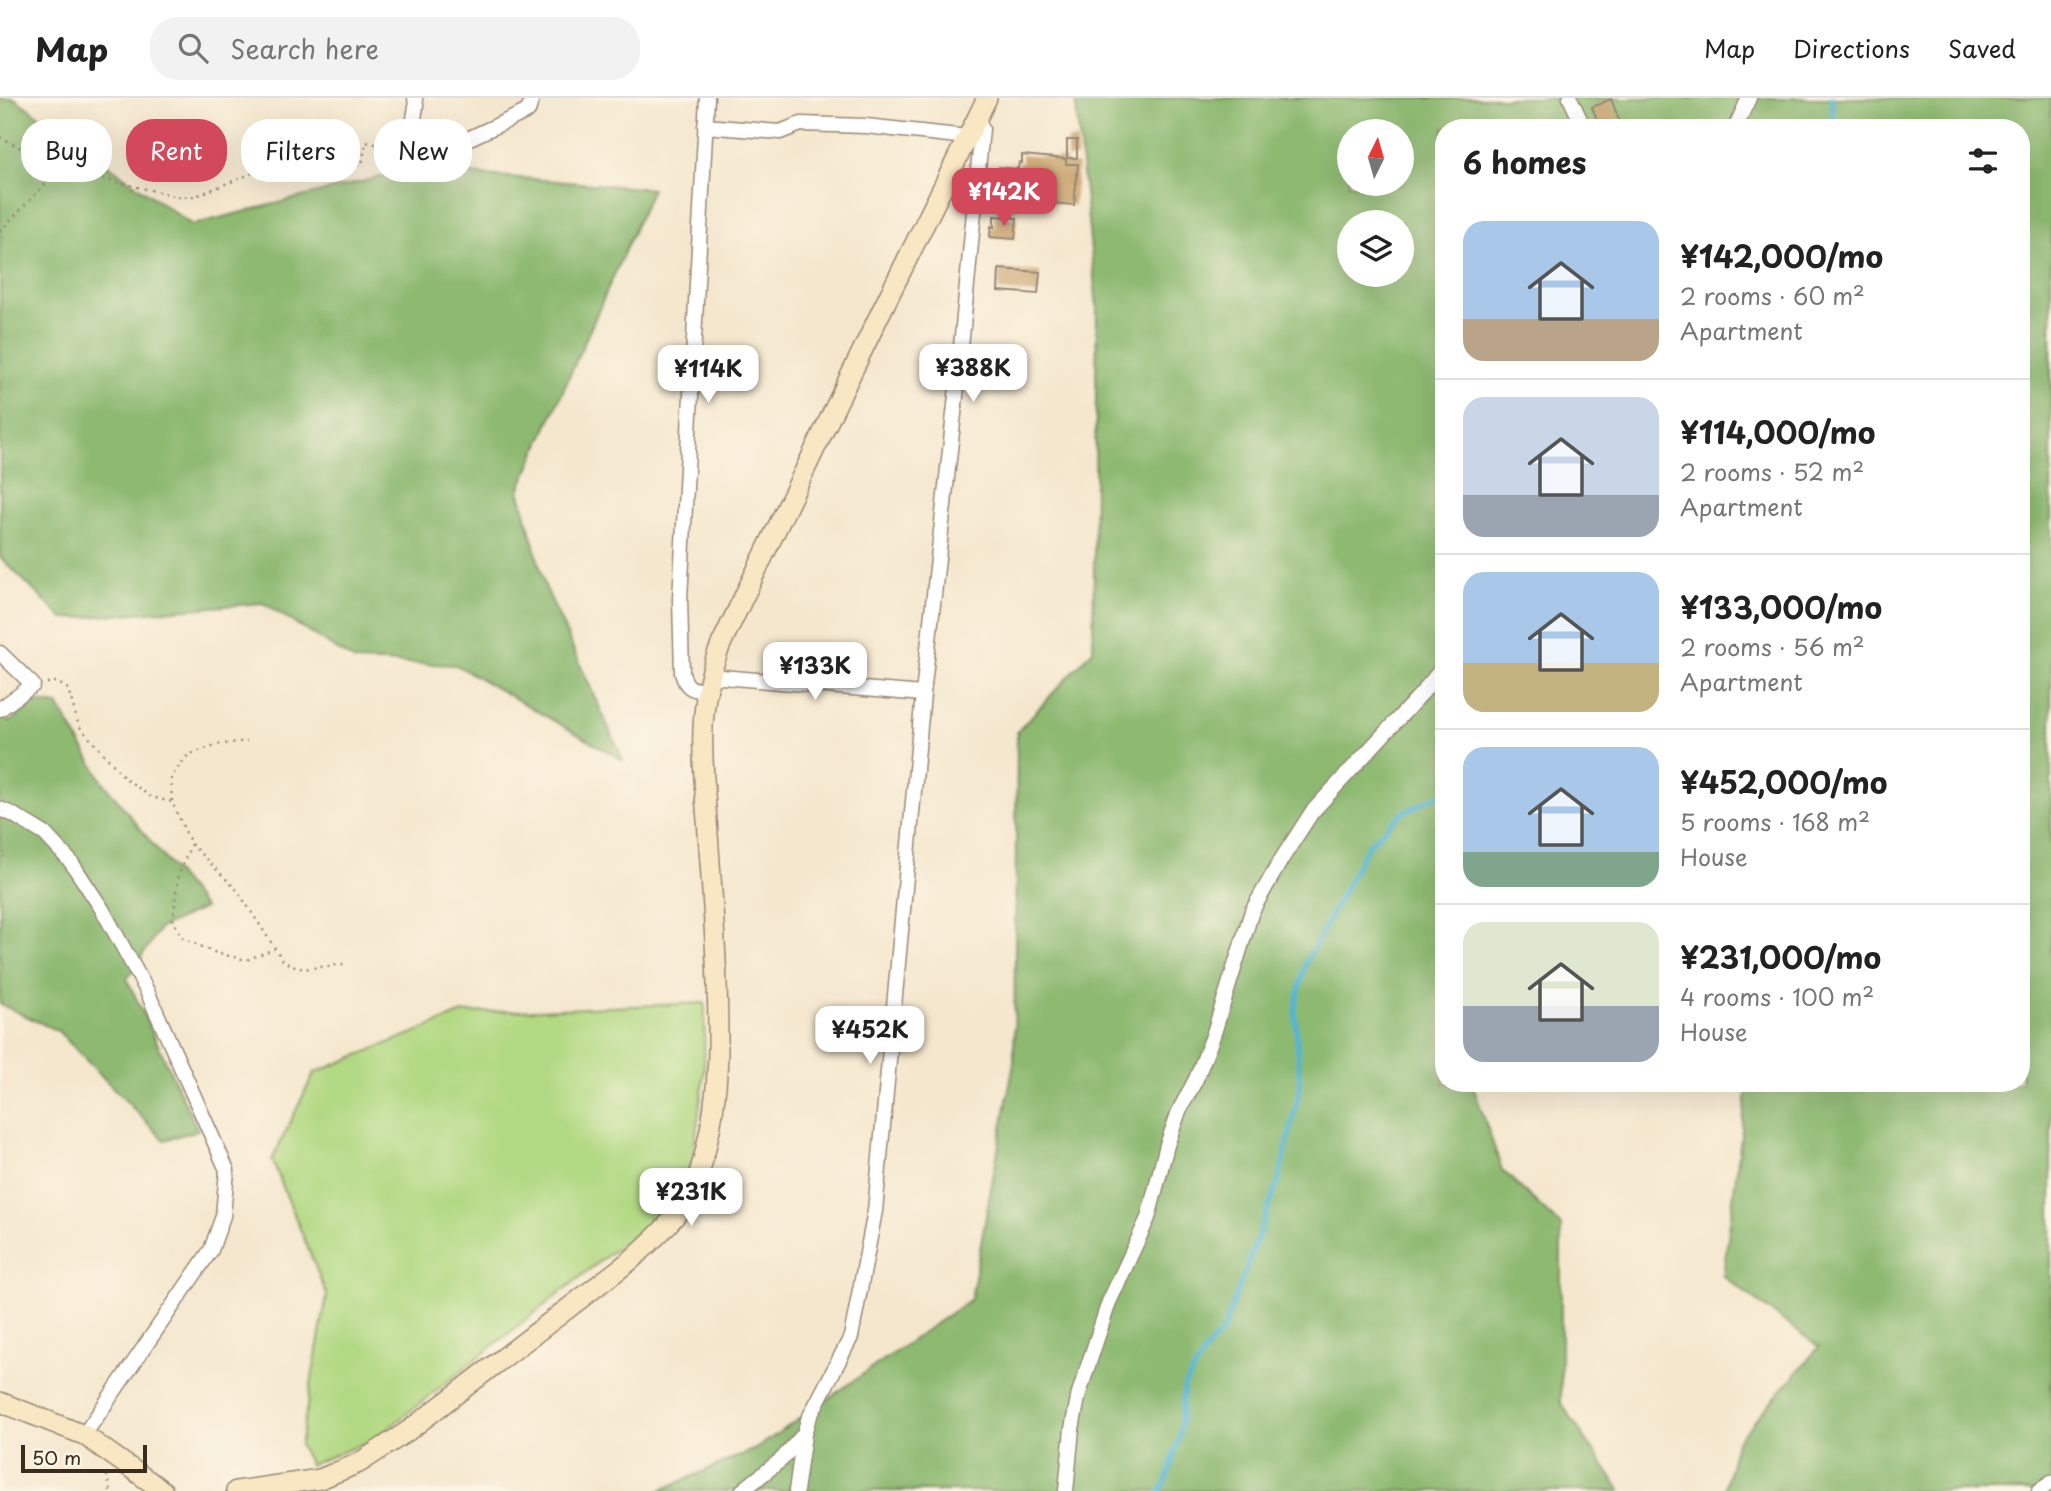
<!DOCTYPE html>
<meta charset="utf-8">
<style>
body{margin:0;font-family:"Playpen Sans",sans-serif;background:#f2f2f2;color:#222;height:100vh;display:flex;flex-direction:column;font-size:26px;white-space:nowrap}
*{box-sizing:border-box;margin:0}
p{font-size:23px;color:#767676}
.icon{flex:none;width:38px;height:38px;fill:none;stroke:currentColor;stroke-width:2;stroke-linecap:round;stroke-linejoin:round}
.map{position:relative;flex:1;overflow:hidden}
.panel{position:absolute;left:1435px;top:21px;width:595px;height:973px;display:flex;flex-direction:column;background:#fff;border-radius:28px;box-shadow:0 7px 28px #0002}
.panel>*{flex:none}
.hud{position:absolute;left:21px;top:21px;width:665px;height:63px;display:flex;gap:14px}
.needle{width:46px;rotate:5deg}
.fabs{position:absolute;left:1337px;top:21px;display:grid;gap:14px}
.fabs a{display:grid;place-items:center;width:77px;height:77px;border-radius:50%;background:#fff;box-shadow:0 7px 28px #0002;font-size:35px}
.scale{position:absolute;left:21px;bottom:18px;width:126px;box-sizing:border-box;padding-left:7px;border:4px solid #3b2a1e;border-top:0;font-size:19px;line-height:24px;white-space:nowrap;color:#3b2a1e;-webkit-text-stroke:5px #fcf5e5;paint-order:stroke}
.price{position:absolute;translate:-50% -60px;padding:0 16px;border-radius:14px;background:#fff;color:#222;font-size:23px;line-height:46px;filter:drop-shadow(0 2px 4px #0008)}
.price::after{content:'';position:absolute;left:50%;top:42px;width:21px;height:16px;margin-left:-10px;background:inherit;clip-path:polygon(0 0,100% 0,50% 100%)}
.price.on{background:#d1495b;color:#fff}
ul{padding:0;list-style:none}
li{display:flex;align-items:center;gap:21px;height:175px;padding:0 28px}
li+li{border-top:2px solid #e0e0e0}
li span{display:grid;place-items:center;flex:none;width:196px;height:140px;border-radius:21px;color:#555}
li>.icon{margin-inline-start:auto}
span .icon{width:84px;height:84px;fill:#fffc;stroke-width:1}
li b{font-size:30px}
h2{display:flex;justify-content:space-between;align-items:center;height:84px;padding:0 28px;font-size:30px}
.tag{padding:0 24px;border-radius:28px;background:#fff;box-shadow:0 7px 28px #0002;font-size:24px;line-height:63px}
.tag.on{background:#d1495b;color:#fff}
header{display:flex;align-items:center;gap:42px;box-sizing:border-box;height:98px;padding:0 35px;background:#fff;border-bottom:2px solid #e0e0e0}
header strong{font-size:33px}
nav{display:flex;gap:38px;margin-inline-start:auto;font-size:24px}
.search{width:490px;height:63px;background:#f2f2f2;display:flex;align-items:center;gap:18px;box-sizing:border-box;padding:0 24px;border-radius:28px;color:#767676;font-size:26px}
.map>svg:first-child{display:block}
.green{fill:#b2d983;stroke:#768250;stroke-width:2}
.forest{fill:#8db971;stroke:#647248;stroke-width:2;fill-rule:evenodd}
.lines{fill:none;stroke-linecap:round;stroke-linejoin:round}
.stream{stroke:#53b5d1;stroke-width:5}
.building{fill:#c79e66}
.street-casing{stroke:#988876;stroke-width:17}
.secondary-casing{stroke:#988876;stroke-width:22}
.path{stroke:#988876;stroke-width:2.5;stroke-dasharray:2 5;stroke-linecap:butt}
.street{stroke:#fff;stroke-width:14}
.secondary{stroke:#f9e7c3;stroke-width:19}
</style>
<header>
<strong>Map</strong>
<div class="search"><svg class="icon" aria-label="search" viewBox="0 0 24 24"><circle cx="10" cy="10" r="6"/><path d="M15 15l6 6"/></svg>Search here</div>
<nav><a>Map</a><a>Directions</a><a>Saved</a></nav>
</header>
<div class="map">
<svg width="2051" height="1393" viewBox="0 0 2051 1393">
<rect width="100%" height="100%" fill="#fcf5e5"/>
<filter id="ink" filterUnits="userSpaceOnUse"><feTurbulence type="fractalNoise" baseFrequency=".0143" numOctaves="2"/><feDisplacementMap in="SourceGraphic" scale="14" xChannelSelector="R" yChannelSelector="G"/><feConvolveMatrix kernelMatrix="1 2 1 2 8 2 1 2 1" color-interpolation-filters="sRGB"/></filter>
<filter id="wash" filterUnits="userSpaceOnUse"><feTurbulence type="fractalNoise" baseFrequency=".00686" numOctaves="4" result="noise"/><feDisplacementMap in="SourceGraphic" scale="28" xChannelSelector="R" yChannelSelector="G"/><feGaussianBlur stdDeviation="1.57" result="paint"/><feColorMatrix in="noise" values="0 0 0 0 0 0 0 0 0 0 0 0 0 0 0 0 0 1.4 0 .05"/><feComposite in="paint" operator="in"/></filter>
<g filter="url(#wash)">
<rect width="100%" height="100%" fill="#f5e7ce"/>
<polygon class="green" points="705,905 704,976 692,1066 652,1122 375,1341 310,1367 300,1347 327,1197 272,1062 314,975 463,915"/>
<g class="forest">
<polygon points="0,0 14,0 192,127 411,71 652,91 519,392 545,488 623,662 456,567 355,563 263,505 63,521 0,459"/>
<path d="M1075,0H2051V1393H1724L1736,1344L1819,1249L1723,1178L1748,985H2021V30H1444V985H1472L1502,1072L1561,1128V1305L1621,1393H659L757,1350L971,1201L1014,964L1017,634L1093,552L1097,209ZM1349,33H1402V86H1349ZM1349,124H1402V177H1349Z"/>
<polygon points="36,604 58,607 103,684 204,810 160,830 127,881 198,1032 164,1042 58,933 0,906 0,618 9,624"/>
</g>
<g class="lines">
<g class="stream">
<polyline points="1832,0 1833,30"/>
<polyline points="1160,1393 1166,1384 1180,1336 1184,1288 1208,1249 1223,1233 1279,1081 1300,990 1295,910 1305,866 1368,747 1401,716 1444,694"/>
</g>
</g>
<g id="blocks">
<g class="building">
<polygon points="1611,1 1622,30 1600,30 1592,9"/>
<rect x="1067" y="42" width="10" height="18"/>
<polygon points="1022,57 1066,61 1066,66 1078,66 1074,107 1018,102 1018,99 1011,98 1011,102 988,100 988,96 987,96 988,78 998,79 999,69 1018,71 1019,64 1022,65"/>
<polygon points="994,118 1017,120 1015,141 990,139 991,128 994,129"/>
<polygon points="999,171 1040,174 1038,196 998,193"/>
</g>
</g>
</g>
<g filter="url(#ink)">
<use href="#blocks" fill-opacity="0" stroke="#988876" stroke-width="2"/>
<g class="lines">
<g class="street-casing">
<g id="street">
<polyline points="1570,0 1584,30"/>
<polyline points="705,28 780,34 801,26 866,28 967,39"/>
<polyline points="1735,30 1749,0"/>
<polyline points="409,53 416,8 415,0"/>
<polyline points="433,57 528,13 532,0"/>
<polyline points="0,555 33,587 0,611"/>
<polyline points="710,578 923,596"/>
<path d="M706,594C691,591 686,590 682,575L680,501L707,0"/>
<polyline points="0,711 12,716 45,736 71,764 102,811 146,891 227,1072 223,1118 211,1152 84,1337"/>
<polyline points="742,1393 782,1361 803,1337"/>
<polyline points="796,1393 804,1336 808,1322 851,1239 875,1113 923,596 958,280 982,31 978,21"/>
<polyline points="1066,1393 1072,1331 1079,1295 1109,1204 1148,1120 1167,1047 1179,1013 1196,981 1213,938 1252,813 1281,762 1312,714 1422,595 1444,568"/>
<polyline points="2039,1393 2051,1384"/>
</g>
</g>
<g class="secondary-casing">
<g id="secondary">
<polyline points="0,1304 84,1337 163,1393"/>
<path d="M236,1393L320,1381L359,1365L408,1333L631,1162C654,1141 679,1119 693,1091C699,1078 703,1063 706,1050C720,992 719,945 717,886C715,831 711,777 707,722C702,658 696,605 722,544L879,218L987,0"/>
</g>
</g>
<g class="path">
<polyline points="0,39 60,71 180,99 196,98 302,55 362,66 366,44 394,50"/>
<polyline points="0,133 60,71"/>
<polyline points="47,585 57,584 68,591 79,628 125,680 151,699 172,704 191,746 237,792 284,864 303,871 346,866"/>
<polyline points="172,703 171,679 188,657 215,647 247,643"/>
<polyline points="191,746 178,779 173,823 183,840 216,855 246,862 274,851"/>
<polyline points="107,1377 110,1393"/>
</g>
<use href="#street" class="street"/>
<use href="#secondary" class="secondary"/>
</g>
</g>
</svg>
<div class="fabs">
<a><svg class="needle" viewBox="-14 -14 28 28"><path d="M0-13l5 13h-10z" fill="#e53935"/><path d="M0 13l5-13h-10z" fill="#767676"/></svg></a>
<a><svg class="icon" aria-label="layers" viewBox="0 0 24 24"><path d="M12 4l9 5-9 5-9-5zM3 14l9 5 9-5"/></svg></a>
</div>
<div class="scale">50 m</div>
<b class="price on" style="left:1004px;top:130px">¥142K</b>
<b class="price" style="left:973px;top:306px">¥388K</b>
<b class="price" style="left:708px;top:307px">¥114K</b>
<b class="price" style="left:815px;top:604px">¥133K</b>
<b class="price" style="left:870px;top:968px">¥452K</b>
<b class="price" style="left:691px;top:1130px">¥231K</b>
<div class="hud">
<a class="tag">Buy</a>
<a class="tag on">Rent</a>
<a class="tag">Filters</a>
<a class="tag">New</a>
</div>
<section class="panel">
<h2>6 homes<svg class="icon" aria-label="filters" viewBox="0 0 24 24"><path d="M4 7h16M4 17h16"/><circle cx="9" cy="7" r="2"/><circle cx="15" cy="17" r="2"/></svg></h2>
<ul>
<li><span style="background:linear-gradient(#a9c7e8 70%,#b9a48a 0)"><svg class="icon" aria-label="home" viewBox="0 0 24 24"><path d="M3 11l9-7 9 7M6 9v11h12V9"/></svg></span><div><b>¥142,000/mo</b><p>2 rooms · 60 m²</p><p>Apartment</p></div></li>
<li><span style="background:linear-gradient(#c9d6e8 70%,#9aa5b1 0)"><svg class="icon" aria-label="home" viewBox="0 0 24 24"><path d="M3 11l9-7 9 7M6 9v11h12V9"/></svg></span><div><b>¥114,000/mo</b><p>2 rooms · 52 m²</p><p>Apartment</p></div></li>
<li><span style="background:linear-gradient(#a9c7e8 65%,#c2b280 0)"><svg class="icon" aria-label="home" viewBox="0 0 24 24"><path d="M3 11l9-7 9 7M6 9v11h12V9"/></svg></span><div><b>¥133,000/mo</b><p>2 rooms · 56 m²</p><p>Apartment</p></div></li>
<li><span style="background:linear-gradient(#a9c7e8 75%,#7fa58c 0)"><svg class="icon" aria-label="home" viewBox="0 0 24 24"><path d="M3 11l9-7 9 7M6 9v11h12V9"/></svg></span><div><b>¥452,000/mo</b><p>5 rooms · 168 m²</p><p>House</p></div></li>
<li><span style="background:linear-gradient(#dfe7d0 60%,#9aa5b1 0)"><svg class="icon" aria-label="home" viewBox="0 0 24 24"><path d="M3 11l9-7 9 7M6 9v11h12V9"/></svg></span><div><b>¥231,000/mo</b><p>4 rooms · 100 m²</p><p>House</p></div></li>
</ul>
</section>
</div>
